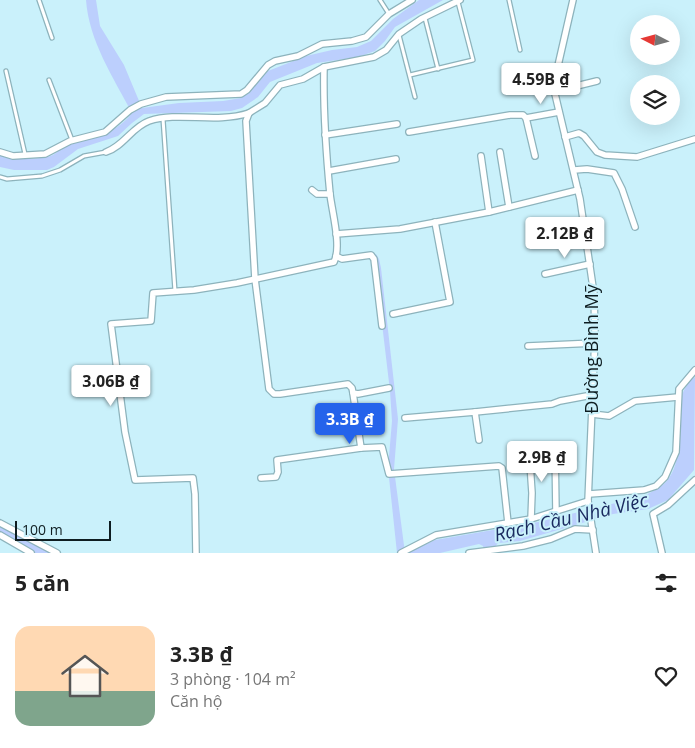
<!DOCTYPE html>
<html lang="vi">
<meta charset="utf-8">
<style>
body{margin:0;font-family:"Open Sans",sans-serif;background:#f2f2f2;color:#222;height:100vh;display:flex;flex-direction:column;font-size:19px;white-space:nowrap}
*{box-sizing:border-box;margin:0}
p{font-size:16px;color:#767676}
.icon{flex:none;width:28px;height:28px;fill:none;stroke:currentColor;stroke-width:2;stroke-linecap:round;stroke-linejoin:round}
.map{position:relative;height:553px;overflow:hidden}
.details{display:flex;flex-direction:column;background:#fff;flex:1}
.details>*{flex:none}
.needle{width:32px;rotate:276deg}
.tools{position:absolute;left:630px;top:15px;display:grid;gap:10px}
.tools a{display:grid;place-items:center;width:50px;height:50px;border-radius:50%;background:#fff;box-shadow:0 5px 20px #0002;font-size:25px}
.scale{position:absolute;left:15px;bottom:12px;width:96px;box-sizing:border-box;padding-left:5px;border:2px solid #0e1d21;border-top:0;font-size:14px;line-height:18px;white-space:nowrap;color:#0e1d21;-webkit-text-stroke:4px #caf1fb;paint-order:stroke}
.price{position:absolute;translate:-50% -42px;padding:0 11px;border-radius:5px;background:#fff;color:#222;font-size:16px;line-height:32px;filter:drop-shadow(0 1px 2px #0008)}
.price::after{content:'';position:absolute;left:50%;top:30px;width:15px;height:11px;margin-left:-8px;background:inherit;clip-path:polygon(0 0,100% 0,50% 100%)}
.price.current{background:#2563eb;color:#fff}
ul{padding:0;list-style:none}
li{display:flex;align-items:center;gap:15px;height:125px;padding:0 15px}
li+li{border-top:1px solid #e0e0e0}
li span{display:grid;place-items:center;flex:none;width:140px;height:100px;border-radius:15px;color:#555}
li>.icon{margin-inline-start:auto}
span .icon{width:60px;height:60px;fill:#fffc;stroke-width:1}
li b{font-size:21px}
h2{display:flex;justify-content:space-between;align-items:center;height:60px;padding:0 15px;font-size:21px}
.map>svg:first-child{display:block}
.water{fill:#bccffd}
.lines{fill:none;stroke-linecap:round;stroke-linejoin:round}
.service-casing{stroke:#8db3bc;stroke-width:5.5}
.minor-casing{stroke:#8db3bc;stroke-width:8}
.service{stroke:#fff;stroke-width:3}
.minor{stroke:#fff;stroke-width:5.5}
.labels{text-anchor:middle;stroke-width:4;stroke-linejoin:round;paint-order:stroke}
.street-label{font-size:18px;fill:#0e1d21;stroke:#caf1fb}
.water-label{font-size:19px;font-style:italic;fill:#19295f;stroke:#caf1fb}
</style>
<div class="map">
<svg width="695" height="553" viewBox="0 0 695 553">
<rect width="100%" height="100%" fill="#caf1fb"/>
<g class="water">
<path d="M86,0H96L100,26L124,65L142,108L179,103L223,101L241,98L249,93L268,71L306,56L332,50L357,47L371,41L393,19L419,0H443L395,27L385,41L375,51L358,57L317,63L270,82L258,97L242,108L231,111L144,114L132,123L118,136L78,149L54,167L47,170H14L0,167V155C15,158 30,160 46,157C55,156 58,150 65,146C91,131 111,140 132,113C113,77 89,41 86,0Z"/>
<polygon points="376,254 379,259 381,268 395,392 398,419 394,469 405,553 397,553 388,468 392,421 390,391 374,256"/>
<path d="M695,377L694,470L668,500L648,509L613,514L520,541L498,543L495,547L496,553H485L483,546L479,544L440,553H408L435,540L538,522L644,496C653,491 663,487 669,478C690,448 664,401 695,377Z"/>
<polygon points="0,525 55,553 33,553 0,533"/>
</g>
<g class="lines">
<g class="service-casing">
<g id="service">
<polyline points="39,0 52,38"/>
<polyline points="380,0 389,14"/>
<polyline points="509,0 520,50"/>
<polyline points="425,18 438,69"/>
<polyline points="399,35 415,97"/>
<polyline points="6,71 25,154"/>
<polyline points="410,75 473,60 458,2"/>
<polyline points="49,80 72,140"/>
<polyline points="163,119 175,291"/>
<polyline points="0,177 7,179 42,176 60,170 84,156 106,152"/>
</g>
</g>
<g class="minor-casing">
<g id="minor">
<polyline points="573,0 557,70 555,94 580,199 594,294 595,337 588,501 596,553"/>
<polyline points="556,91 597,81"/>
<polyline points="526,118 559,112"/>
<polyline points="409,132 510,115 523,115 526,118 535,156"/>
<polyline points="325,135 397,124"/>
<polyline points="565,137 579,133 584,136 597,152 605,155 637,157 695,139"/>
<polyline points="0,152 13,156 45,154 70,141 105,132 130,110 141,104 166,97 241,94 247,90 268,65 275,61 298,56 322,44 352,41 366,37 389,14 412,0"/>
<path d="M106,152C124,146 132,127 149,121C180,111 214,124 249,113"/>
<polyline points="500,152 509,207"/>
<polyline points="481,156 489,212"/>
<polyline points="574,170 587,169 614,173 622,189 635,227"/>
<polyline points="329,171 396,159"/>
<polyline points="312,190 317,194 330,194"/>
<polyline points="336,234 400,229 489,212 578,190"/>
<polyline points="336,256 342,259 371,255 374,259 382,326"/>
<polyline points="545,274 590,264"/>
<polyline points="393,314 450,302 435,222"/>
<polyline points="528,346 595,343"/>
<polyline points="389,388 358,394 353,393 352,388 348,384 280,394 274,394 269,389 255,279 246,121 249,113 265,103 280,85 303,79 324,67 374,57 386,50 399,34 421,19 460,0"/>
<polyline points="353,393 361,448 382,447 389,474 499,466 502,468 508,523"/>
<polyline points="475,412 552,404 560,401 592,395"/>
<polyline points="592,414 609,416 635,401 678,397"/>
<polyline points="405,418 475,412 479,440"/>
<polyline points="555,447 556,513"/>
<polyline points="529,449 532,493 531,519"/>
<polyline points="261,478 276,477 278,472 277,460 361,448"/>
<polyline points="589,494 644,490 656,486 665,477 676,452 679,389 695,370"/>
<polyline points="0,523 57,553"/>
<polyline points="0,535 31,553"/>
<path d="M196,553L195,494L193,478L135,480L125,432L111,324L151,321L153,293L194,290L237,283L334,262C342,247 332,212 330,194C326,152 323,110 324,67"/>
<polyline points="401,553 436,535 531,519 588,501"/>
<polyline points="469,553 523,546 551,539 575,529 593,530"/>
<polyline points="662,553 653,514 668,505 695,480"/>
</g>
</g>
<use href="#service" class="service"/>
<use href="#minor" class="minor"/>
</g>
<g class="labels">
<g class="street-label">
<text transform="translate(592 349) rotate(-90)" y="6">Đường Bình Mỹ</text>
</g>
<g class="water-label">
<text transform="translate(571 517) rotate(-13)" y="7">Rạch Cầu Nhà Việc</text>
</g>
</g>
</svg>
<div class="tools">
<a><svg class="needle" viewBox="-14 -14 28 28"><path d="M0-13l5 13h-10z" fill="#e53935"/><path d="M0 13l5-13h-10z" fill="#767676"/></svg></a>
<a><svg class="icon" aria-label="layers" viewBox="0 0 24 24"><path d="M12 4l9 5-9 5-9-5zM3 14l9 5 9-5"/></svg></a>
</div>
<div class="scale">100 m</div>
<b class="price" style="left:541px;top:105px">4.59B ₫</b>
<b class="price" style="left:565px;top:259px">2.12B ₫</b>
<b class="price" style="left:111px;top:407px">3.06B ₫</b>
<b class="price current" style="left:350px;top:445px">3.3B ₫</b>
<b class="price" style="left:542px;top:483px">2.9B ₫</b>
</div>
<section class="details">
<h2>5 căn<svg class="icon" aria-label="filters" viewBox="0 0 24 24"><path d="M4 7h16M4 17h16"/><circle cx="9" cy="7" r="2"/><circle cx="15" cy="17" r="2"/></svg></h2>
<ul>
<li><span style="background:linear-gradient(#ffd9b3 65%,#7fa58c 0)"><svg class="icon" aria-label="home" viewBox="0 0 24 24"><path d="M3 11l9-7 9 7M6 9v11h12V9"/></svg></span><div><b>3.3B ₫</b><p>3 phòng · 104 m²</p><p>Căn hộ</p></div><svg class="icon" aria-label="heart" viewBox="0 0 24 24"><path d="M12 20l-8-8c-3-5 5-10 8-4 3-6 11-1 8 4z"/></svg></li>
</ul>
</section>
